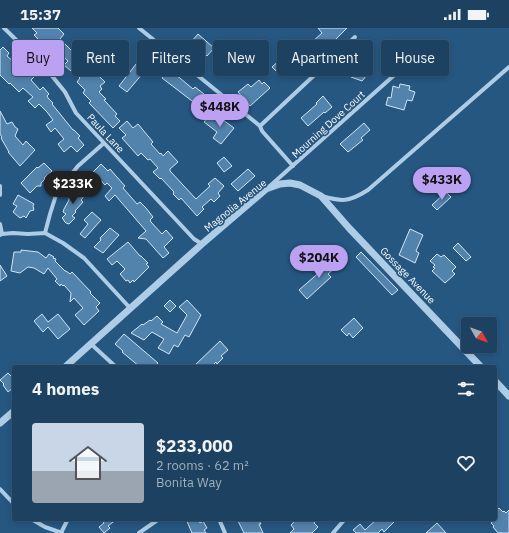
<!DOCTYPE html>
<meta charset="utf-8">
<style>
body{margin:0;font-family:"IBM Plex Sans",sans-serif;background:#254867;color:#f1f3f6;height:100vh;display:flex;flex-direction:column;font-size:15px;white-space:nowrap}
*{box-sizing:border-box;margin:0}
p{font-size:13px;color:#a0afbd}
.icon{flex:none;width:22px;height:22px;fill:none;stroke:currentColor;stroke-width:2;stroke-linecap:round;stroke-linejoin:round}
.map{position:relative;flex:1;overflow:hidden}
.drawer{position:absolute;left:12px;top:337px;width:485px;height:156px;display:flex;flex-direction:column;background:#1c4161;border-radius:4px;box-shadow:0 2px 6px #0003,0 0 0 1px #3a5a76}
.drawer>*{flex:none}
.guide{position:absolute;left:12px;top:12px;width:485px;height:36px;display:flex;gap:8px}
.needle{width:26px;rotate:130deg}
.tools{position:absolute;left:461px;top:289px;display:grid;gap:8px}
.tools a{display:grid;place-items:center;width:36px;height:36px;border-radius:4px;background:#1c4161;box-shadow:0 2px 6px #0003,0 0 0 1px #3a5a76;font-size:20px}
.price{position:absolute;translate:-50% -34px;padding:0 9px;border-radius:14px;background:#bca0f2;color:#111;font-size:13px;line-height:26px;filter:drop-shadow(0 1px 2px #0008)}
.price::after{content:'';position:absolute;left:50%;top:24px;width:12px;height:9px;margin-left:-6px;background:inherit;clip-path:polygon(0 0,100% 0,50% 100%)}
.price.on{background:#222;color:#fff}
ul{padding:0;list-style:none}
li{display:flex;align-items:center;gap:12px;height:100px;padding:0 20px}
li+li{border-top:1px solid #3a5a76}
li span{display:grid;place-items:center;flex:none;width:112px;height:80px;border-radius:4px;color:#555}
li>.icon{margin-inline-start:auto}
span .icon{width:48px;height:48px;fill:#fffc;stroke-width:1}
li b{font-size:17px}
h2{display:flex;justify-content:space-between;align-items:center;height:48px;padding:0 20px;font-size:17px}
.tag{padding:0 14px;border-radius:4px;background:#1c4161;box-shadow:0 2px 6px #0003,0 0 0 1px #3a5a76;font-size:14px;line-height:36px}
.tag.on{background:#bca0f2;color:#111}
.status{display:flex;justify-content:space-between;align-items:center;height:28px;padding:0 20px;background:#1c4161;direction:ltr}
.status svg{height:11px;fill:currentColor}
.map>svg:first-child{display:block}
.building{fill:#5283ac;stroke:#d1e5f5}
.lines{fill:none;stroke-linecap:round;stroke-linejoin:round}
.minor{stroke:#adcde6;stroke-width:4}
.tertiary{stroke:#adcde6;stroke-width:7}
.labels{text-anchor:middle;stroke-width:3.5;stroke-linejoin:round;paint-order:stroke}
.street-label{font-size:10px;fill:#fff;stroke:#265781}
</style>
<div class="status"><b>15:37</b><svg viewBox="0 0 49 12"><path d="M0 12V9h3v3zM5 12V6h3v6zM10 12V3h3v9zM15 12V0h3v12zM26 1h20v11H26zM47 4h2v5h-2z"/></svg></div>
<div class="map">
<svg width="509" height="505" viewBox="0 0 509 505">
<rect width="100%" height="100%" fill="#265781"/>
<g class="building">
<polygon points="32,0 58,0 64,6 60,11 75,26 80,21 86,28 82,32 90,40 92,39 99,45 97,46 105,54 100,58 102,61 99,64 106,71 104,72 117,86 115,88 120,93 113,100 89,75 91,73 83,65 85,62 77,54 80,50 72,42 71,43 64,37 68,33 52,18 49,22 34,7 37,5"/>
<polygon points="318,0 347,0 332,15 331,14 310,33 301,24 322,5"/>
<polygon points="198,6 214,20 207,28 191,14"/>
<polygon points="3,19 9,25 7,28 16,36 18,34 34,49 31,52 40,62 43,59 49,66 47,68 48,70 53,75 52,76 73,102 74,102 80,108 78,110 84,117 77,124 71,118 64,124 58,116 64,111 55,100 51,104 46,97 53,92 47,84 39,76 35,80 28,73 33,69 23,60 19,64 10,55 9,56 0,47 0,22"/>
<polygon points="291,22 300,32 287,44 282,49 272,39"/>
<polygon points="140,31 149,38 127,64 119,58"/>
<polygon points="357,33 373,40 362,53 351,49"/>
<polygon points="169,41 193,61 195,59 204,66 196,76 162,50"/>
<polygon points="259,52 262,56 264,54 270,60 250,78 238,64 248,56 251,59"/>
<polygon points="400,56 410,58 409,62 415,64 412,73 407,72 404,82 386,77 388,69 391,70 393,58 399,60"/>
<polygon points="323,68 332,79 325,85 324,84 308,98 301,90 317,76 316,75"/>
<polygon points="0,83 7,96 12,94 15,99 18,101 15,108 23,117 26,113 35,122 20,138 8,124 9,124 1,110 2,109 0,106"/>
<polygon points="215,86 234,100 221,116 213,110 217,104 204,94 208,89 212,92"/>
<polygon points="127,93 133,100 138,96 153,114 151,116 160,126 161,125 163,128 168,123 178,134 170,141 170,143 196,171 210,158 208,156 215,150 224,158 218,165 220,168 214,174 211,171 202,179 204,181 197,188 181,170 179,172 173,166 174,164 161,150 160,151 153,144 158,140 150,131 148,132 141,125 138,128 122,110 126,107 119,100"/>
<polygon points="364,95 370,102 361,110 363,112 348,124 340,116"/>
<polygon points="224,129 232,138 224,144 217,135"/>
<polygon points="44,135 52,143 44,150 45,151 41,155 41,158 37,158 30,165 21,155 37,139 38,140"/>
<polygon points="101,136 108,143 110,141 116,148 125,158 123,160 137,176 140,174 146,180 153,189 150,192 151,194 162,206 166,202 173,210 164,219 169,225 163,230 146,211 138,210 146,203 115,167 109,173 105,168 112,160 107,155 105,157 93,144"/>
<polygon points="248,141 255,148 238,163 231,156"/>
<polygon points="80,159 86,166 81,172 83,174 75,183 76,184 72,188 75,190 69,196 66,195 64,193 64,192 62,190 66,186 63,184 64,181 69,172 69,170"/>
<polygon points="446,164 451,169 437,182 432,177"/>
<polygon points="18,167 34,176 33,178 34,182 30,183 26,190 24,188 20,190 13,184 17,178 13,176"/>
<polygon points="92,184 101,192 85,210 80,206 88,196 84,192"/>
<polygon points="110,200 119,207 103,225 94,219 101,212 100,210"/>
<polygon points="410,201 423,207 416,223 419,225 415,235 399,227"/>
<polygon points="128,214 140,228 141,228 148,235 146,236 149,239 134,254 133,252 130,255 128,252 126,253 120,246 125,241 117,233 112,237 107,231"/>
<polygon points="458,215 471,229 466,233 453,220"/>
<polygon points="21,222 38,224 46,230 49,226 54,229 53,230 56,231 55,233 65,243 66,243 70,246 72,244 91,264 90,265 100,275 96,279 99,283 84,297 75,287 83,280 74,270 70,274 71,265 64,257 63,258 61,256 60,258 55,253 57,251 48,240 44,246 34,240 28,239 20,245 11,243 14,224 21,224"/>
<polygon points="361,224 398,262 392,267 356,229"/>
<polygon points="329,226 337,234 336,235 338,237 328,246 331,249 307,271 299,262 330,235 325,230"/>
<polygon points="437,226 441,229 444,227 456,239 452,243 455,246 445,255 432,243 435,240 433,239 435,237 430,233"/>
<polygon points="0,237 7,248 0,253"/>
<polygon points="170,272 176,278 170,284 164,278"/>
<polygon points="187,272 201,287 189,309 185,307 178,319 174,317 169,326 158,320 164,311 152,304 144,312 131,305 142,296 143,297 150,292 151,293 157,288 163,294 161,296 177,305 187,287 179,279"/>
<polygon points="42,286 48,294 58,286 70,301 58,311 48,299 43,304 34,293"/>
<polygon points="354,290 363,300 353,310 349,305 347,308 341,302"/>
<polygon points="124,306 158,335 154,339 140,339 122,324 123,323 115,316"/>
<polygon points="220,313 228,322 221,328 223,330 217,336 216,334 211,339 193,339"/>
<polygon points="8,345 14,351 14,359 8,364 3,357 4,356 0,352"/>
<polygon points="499,480 503,484 504,483 506,485 509,482 509,505 498,505 493,499 494,498 491,495 495,491 495,483"/>
<polygon points="101,491 117,491 108,498 110,500 104,505 99,499 104,495"/>
<polygon points="186,491 198,491 200,495 203,493 207,500 204,502 206,505 192,505"/>
<polygon points="242,491 258,491 261,496 259,496 263,505 244,505 238,493"/>
<polygon points="297,491 318,491 314,495 318,499 312,505 290,505 294,501 291,497"/>
<polygon points="377,491 397,491 384,504 382,501 378,505 356,505 353,502 360,496 365,502"/>
<polygon points="437,495 446,505 426,505"/>
</g>
<g class="lines">
<g class="minor">
<polyline points="4,0 48,43 65,64 76,85 194,211 202,216"/>
<polyline points="139,0 260,98 262,103 293,138"/>
<polyline points="260,98 355,9"/>
<polyline points="271,157 400,42"/>
<polyline points="0,158 0,167"/>
<path d="M322,168C342,174 349,174 368,162L509,39"/>
<polyline points="0,196 2,206"/>
<polyline points="45,205 50,186 57,164 78,138 104,115"/>
<polyline points="0,207 2,206 13,205 28,206 45,205 63,215 84,230 130,280"/>
<polyline points="91,316 116,339"/>
<polyline points="0,461 14,476"/>
<polyline points="31,491 45,499 62,505"/>
<polyline points="219,491 225,505"/>
<polyline points="61,505 68,491"/>
<polyline points="139,505 159,491"/>
<polyline points="333,505 345,491"/>
</g>
<g class="tertiary">
<polyline points="65,339 202,216 266,161 280,156 290,155 300,157 321,168 349,200 481,339"/>
<polyline points="495,353 509,368"/>
<polyline points="0,395 14,383"/>
</g>
</g>
<g class="labels">
<g class="street-label">
<text transform="translate(328 96) rotate(-42)" y="4">Mourning Dove Court</text>
<text transform="translate(106 105) rotate(47)" y="4">Paula Lane</text>
<text transform="translate(235 177) rotate(-39)" y="4">Magnolia Avenue</text>
<text transform="translate(408 247) rotate(46)" y="4">Gossage Avenue</text>
</g>
</g>
</svg>
<div class="tools">
<a><svg class="needle" viewBox="-14 -14 28 28"><path d="M0-13l5 13h-10z" fill="#e53935"/><path d="M0 13l5-13h-10z" fill="#a0afbd"/></svg></a>
</div>
<b class="price" style="left:220px;top:100px">$448K</b>
<b class="price" style="left:442px;top:173px">$433K</b>
<b class="price on" style="left:73px;top:177px">$233K</b>
<b class="price" style="left:319px;top:251px">$204K</b>
<div class="guide">
<a class="tag on">Buy</a>
<a class="tag">Rent</a>
<a class="tag">Filters</a>
<a class="tag">New</a>
<a class="tag">Apartment</a>
<a class="tag">House</a>
</div>
<section class="drawer">
<h2>4 homes<svg class="icon" aria-label="filters" viewBox="0 0 24 24"><path d="M4 7h16M4 17h16"/><circle cx="9" cy="7" r="2"/><circle cx="15" cy="17" r="2"/></svg></h2>
<ul>
<li><span style="background:linear-gradient(#c9d6e8 60%,#9aa5b1 0)"><svg class="icon" aria-label="home" viewBox="0 0 24 24"><path d="M3 11l9-7 9 7M6 9v11h12V9"/></svg></span><div><b>$233,000</b><p>2 rooms · 62 m²</p><p>Bonita Way</p></div><svg class="icon" aria-label="heart" viewBox="0 0 24 24"><path d="M12 20l-8-8c-3-5 5-10 8-4 3-6 11-1 8 4z"/></svg></li>
</ul>
</section>
</div>
